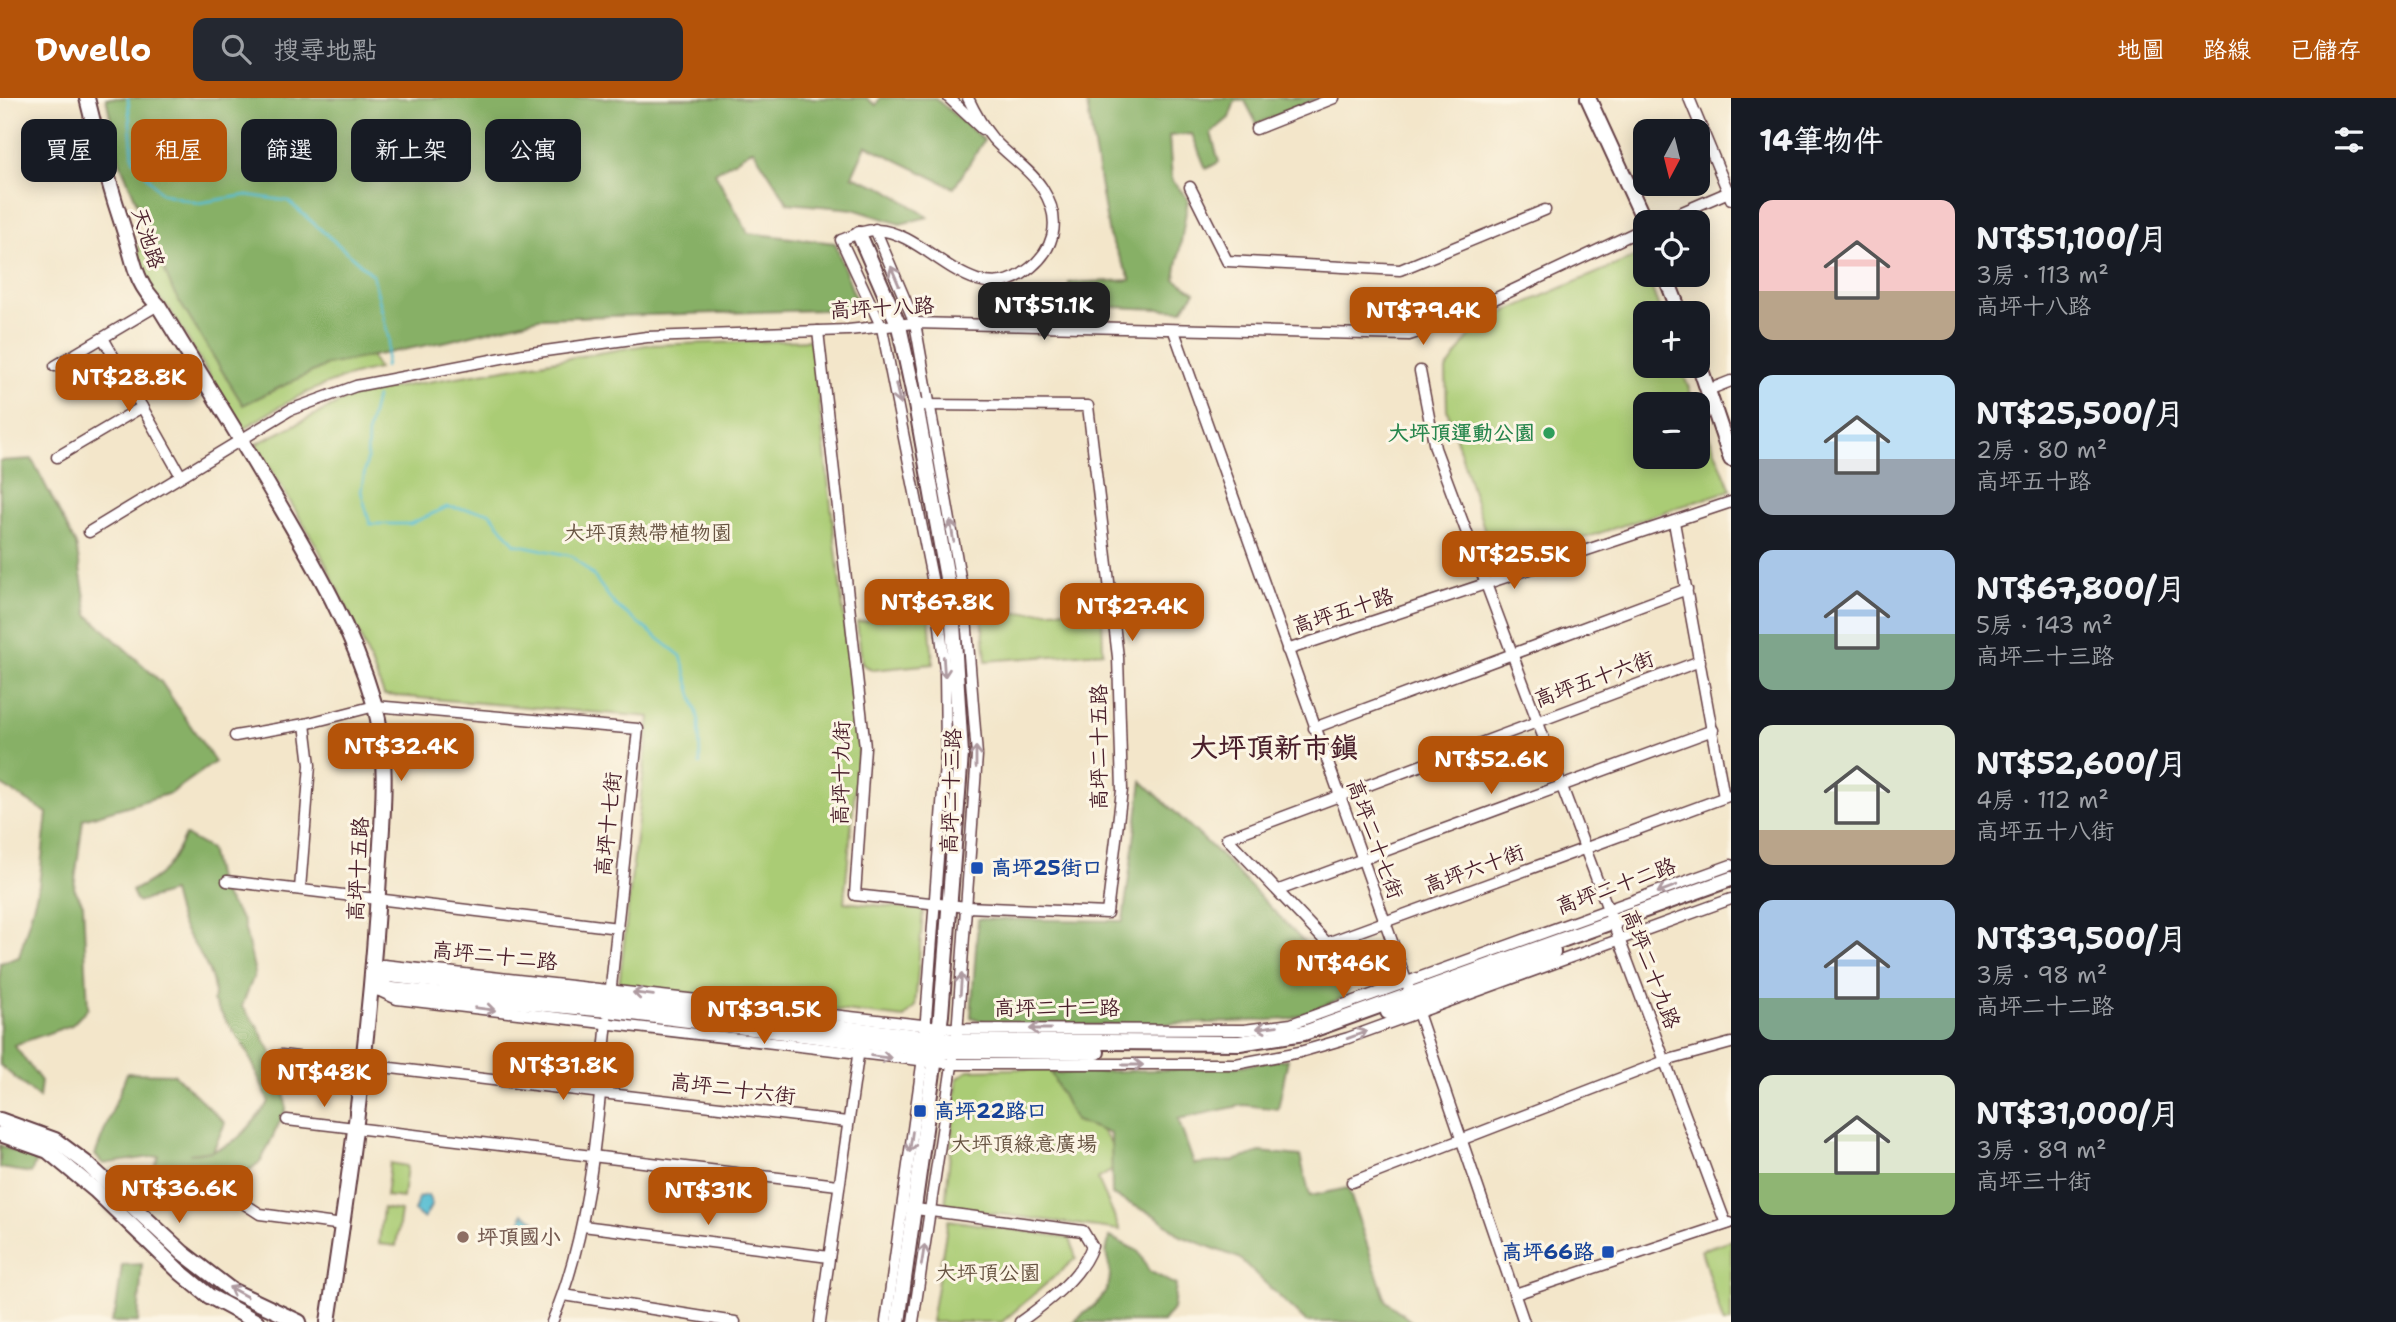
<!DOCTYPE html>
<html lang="zh-TW">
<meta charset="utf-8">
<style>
body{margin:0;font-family:"Shantell Sans","LXGW WenKai TC",sans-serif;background:#242831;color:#f1f3f6;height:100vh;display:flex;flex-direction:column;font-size:26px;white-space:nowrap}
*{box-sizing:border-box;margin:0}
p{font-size:23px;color:#9ea1a6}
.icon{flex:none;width:38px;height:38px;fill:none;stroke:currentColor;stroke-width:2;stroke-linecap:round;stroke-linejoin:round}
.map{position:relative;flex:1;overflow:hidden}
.details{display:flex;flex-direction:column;background:#171b24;width:665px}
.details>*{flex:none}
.top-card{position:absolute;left:21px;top:21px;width:665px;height:63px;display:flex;gap:14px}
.needle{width:46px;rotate:187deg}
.controls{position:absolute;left:1633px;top:21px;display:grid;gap:14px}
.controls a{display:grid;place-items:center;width:77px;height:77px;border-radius:14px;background:#171b24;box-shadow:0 4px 18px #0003;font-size:35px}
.price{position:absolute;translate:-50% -60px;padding:0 16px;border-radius:14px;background:#b45309;color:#fff;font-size:23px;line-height:46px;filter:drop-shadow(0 2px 4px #0008)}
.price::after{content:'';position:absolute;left:50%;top:42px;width:21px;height:16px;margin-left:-10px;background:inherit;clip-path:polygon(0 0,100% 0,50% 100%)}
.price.active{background:#222;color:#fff}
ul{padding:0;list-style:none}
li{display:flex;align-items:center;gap:21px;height:175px;padding:0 28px}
li span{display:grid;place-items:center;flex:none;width:196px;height:140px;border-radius:14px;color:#555}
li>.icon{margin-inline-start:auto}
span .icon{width:84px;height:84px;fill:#fffc;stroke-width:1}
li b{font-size:30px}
h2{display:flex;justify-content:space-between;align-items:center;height:84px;padding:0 28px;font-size:30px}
.tag{padding:0 24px;border-radius:14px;background:#171b24;box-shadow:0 4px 18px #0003;font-size:24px;line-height:63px}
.tag.active{background:#b45309;color:#fff}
header{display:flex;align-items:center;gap:42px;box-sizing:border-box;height:98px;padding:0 35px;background:#b45309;color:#fff}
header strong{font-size:33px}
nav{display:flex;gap:38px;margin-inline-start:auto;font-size:24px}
.search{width:490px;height:63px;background:#242831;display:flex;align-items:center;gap:18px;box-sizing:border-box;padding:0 24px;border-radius:14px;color:#9ea1a6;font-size:26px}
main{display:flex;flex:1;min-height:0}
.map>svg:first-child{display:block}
.green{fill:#aacc75;stroke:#7a7650;stroke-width:2}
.forest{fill:#87b066;stroke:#686848;stroke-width:2}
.water{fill:#56bed3;stroke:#506e7f;stroke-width:2}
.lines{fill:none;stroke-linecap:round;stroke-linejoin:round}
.stream{stroke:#56bed3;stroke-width:2.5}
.street-casing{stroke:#633d43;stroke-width:13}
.secondary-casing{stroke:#633d43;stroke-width:18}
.street{stroke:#fff;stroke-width:10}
.secondary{stroke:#fff;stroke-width:14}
.oneway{stroke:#ae9aa0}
.leisure-dot{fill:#2e9e5b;stroke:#fcf5e5;stroke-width:2.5}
.transit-dot{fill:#1a4fb4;stroke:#fcf5e5;stroke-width:2.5}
.education-dot{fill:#8d6e63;stroke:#fcf5e5;stroke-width:2.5}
.labels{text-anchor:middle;stroke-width:6;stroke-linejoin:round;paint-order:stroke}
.street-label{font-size:21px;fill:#4a1f2b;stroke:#fcf5e5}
.leisure-label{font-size:21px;font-weight:bold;fill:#27864d;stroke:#fcf5e5;text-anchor:end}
.park-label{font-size:21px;fill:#675341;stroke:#fcf5e5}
.transit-label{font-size:21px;font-weight:bold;fill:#164399;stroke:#fcf5e5;text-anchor:start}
.education-label{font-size:21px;font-weight:bold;fill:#785e54;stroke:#fcf5e5;text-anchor:start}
.district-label{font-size:28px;font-weight:bold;fill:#4a1f2b;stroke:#fcf5e5}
</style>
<header>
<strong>Dwello</strong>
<div class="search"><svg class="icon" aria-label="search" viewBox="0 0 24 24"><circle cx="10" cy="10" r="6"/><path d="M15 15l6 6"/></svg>搜尋地點</div>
<nav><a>地圖</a><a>路線</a><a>已儲存</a></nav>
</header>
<main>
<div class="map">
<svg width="1731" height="1224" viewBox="0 0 1731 1224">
<rect width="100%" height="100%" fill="#fcf5e5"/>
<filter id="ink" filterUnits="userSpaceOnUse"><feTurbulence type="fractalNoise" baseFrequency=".0143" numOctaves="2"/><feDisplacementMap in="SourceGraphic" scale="14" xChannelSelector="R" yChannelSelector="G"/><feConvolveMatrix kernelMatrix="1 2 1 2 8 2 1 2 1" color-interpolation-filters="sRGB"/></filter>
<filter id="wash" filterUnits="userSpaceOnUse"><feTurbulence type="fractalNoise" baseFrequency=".00686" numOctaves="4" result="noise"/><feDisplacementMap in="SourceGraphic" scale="28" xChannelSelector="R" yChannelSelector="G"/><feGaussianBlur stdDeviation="1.57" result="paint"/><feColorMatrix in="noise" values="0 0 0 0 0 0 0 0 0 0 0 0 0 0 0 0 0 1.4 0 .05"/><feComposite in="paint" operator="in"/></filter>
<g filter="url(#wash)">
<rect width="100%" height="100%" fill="#f3e6ca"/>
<g class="green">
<path d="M187,144L369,254L378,271C324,282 288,302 242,332L169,210L151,193L137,167L139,145Z"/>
<polygon points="1639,157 1661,215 1645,215 1645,268 1680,268 1695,306 1645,306 1645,359 1698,359 1698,311 1731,392 1496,469 1447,311 1446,272 1479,225"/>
<polygon points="812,242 859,651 844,804 923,812 915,909 904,920 619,887 650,619 384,597 360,538 319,452 256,346 357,296 646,247"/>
<polygon points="1102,510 1103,554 986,563 982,517"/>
<polygon points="929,518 933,566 873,572 862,566 857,524"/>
<polygon points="1055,970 1125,1064 1098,1081 1120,1132 945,1109 957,981 969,972"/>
<polygon points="390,1065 407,1068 403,1100 386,1098"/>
<polygon points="383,1110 401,1113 396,1148 379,1146"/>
<polygon points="948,1122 1070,1140 1076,1160 1002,1224 931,1224"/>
<polygon points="1731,1142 1731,1224 1723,1224 1701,1152"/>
</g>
<g class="forest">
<polygon points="106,0 866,0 876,7 880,0 935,0 984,42 954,90 866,47 852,78 886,91 928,119 900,126 853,111 788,105 753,51 715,75 748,135 835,145 859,211 539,220 448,243 327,267 243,307 173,193 120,64"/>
<polygon points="1086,0 1318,0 1257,26 1245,3 1235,3 1229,20 1211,35 1219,64 1206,71 1192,36 1169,38 1172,82 1188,101 1175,181 1195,194 1182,212 1067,207 1069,185 1131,182 1109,138"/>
<polygon points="32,361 76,447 88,517 161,584 215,664 171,695 83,721 74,790 83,806 88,910 72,927 14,947 41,983 39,1000 0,967 0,865 19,859 39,787 47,715 0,686 0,363"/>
<polygon points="1142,683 1218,755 1349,891 1344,899 1291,921 1210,925 1032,928 990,926 971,919 978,821 1123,823"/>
<path d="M185,737L210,751L219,790L243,823L255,875L242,908L257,928L283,976L286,1011L261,1063L225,1091L147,1085L159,1058L103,1066L95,1057L127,975L174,976L225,1025L213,1053L189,1056C233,1054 243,1037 269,1004L247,953L213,903C219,879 196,851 184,831C178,821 175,805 172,794L137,804L132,793C164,777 170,769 185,737Z"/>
<polygon points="1288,961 1278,1011 1244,1007 1178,1021 1194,1066 1233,1063 1260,1054 1300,1058 1310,1098 1348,1090 1386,1203 1412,1224 1306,1224 1239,1160 1181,1138 1156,1118 1112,1097 1111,1036 1075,1023 1051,975 1225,970"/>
<polygon points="0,1047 36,1063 31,1075 0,1070"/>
<path d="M1110,1139L1138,1153L1149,1173L1176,1187L1173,1211L1163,1224H1073C1089,1212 1110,1199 1110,1177C1110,1158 1102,1163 1110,1139Z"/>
<polygon points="142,1166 138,1224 111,1224 116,1212 122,1167"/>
</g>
<g class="water">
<polygon points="428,1097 432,1106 424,1121 414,1113 419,1099"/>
<polygon points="523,1115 533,1121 543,1134 533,1133 521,1124"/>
</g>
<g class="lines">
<g class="stream">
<polyline points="128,0 133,61 161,95 198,105 247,97 288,103 373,177 389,242 385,269"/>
<polyline points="376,299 368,333 367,362 361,393 370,426 410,426 447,409 489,414 515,446 572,458 592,476 615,507 681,558 699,622 700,666"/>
</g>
</g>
</g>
<g filter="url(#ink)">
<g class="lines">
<g class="street-casing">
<g id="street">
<polyline points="949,0 982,31"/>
<polyline points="1689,0 1731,101"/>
<polyline points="1256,31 1334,0"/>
<polyline points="1190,89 1227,163 1400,172 1545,112"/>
<polyline points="1659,124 1731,93"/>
<polyline points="875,131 915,225 965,507 977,657 957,936"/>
<polyline points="818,233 865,649 855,797 967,809 1107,815 1122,692 1118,559 1088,308 916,307"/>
<polyline points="1174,233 1409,891"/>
<polyline points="103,240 181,378"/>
<polyline points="55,268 158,207"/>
<polyline points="1420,273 1435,350 1726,1126"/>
<polyline points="1708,292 1731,283"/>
<polyline points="57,359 142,309"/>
<polyline points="1674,424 1724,699"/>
<polyline points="89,434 290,312 356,288 523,256 647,239 848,232 915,225 1409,237 1437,228 1645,130"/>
<polyline points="1287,552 1731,404"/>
<polyline points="1700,563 1227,740 1327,845 1731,697"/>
<polyline points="1314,630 1687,491"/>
<polyline points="235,638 305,626 375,608 638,631 610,898"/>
<polyline points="227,783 618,830"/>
<polyline points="300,791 310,667 305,626"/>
<polyline points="1279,792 1713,632"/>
<polyline points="374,884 384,867 958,931 1244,932 1291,926 1731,767"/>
<polyline points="382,894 397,901 953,966 1236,966 1300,954 1348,940 1731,801"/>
<polyline points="1416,909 1524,1224"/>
<path d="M925,934L946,653L945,573L938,510L882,230L841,142C852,138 866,131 877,132C926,134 970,210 1022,176C1054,155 1064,124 1042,90C1030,71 1008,58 993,41C984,30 974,13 968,0"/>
<polyline points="281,957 847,1024"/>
<polyline points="287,1022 838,1087"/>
<polyline points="1352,1084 1665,963 1731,945"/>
<polyline points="229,1096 260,1116 343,1127"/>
<path d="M908,1110L1083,1133L1092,1148C1081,1180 1047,1204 1020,1224"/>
<polyline points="583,1128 829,1159"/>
<polyline points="1515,1196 1730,1125"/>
<polyline points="564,1197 735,1224"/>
<path d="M552,1224C592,1129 597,1024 607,923"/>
<polyline points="820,1224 859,951"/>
<polyline points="886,1224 923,960"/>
<polyline points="913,1224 953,961"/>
</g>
</g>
<g class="secondary-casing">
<g id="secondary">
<path d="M87,0C98,46 110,90 125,135C135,165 134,183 158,207C198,272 238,336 276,401C316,469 352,530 374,605C390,660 382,722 379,778C371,928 350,1076 328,1224"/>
<polyline points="1588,0 1645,124"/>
<polyline points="859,136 899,228 916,307 952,508 961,656 941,917 898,1224"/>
<polyline points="1665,177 1680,215"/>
<polyline points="1698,263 1731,361"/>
<polyline points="371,890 389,877 956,943 1240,945 1304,935 1731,781"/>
<polyline points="371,890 608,912 937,953 1097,954"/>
<polyline points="1388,914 1553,854"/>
<polyline points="0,1022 55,1042 86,1065 183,1155 231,1192 299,1224"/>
<polyline points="0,1036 48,1053 95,1092 180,1174 209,1198 257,1224"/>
</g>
</g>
<use href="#street" class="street"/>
<use href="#secondary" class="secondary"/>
</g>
<defs><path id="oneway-shaft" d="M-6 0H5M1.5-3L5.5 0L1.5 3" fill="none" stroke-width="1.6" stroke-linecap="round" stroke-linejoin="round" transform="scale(1.75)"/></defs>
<g class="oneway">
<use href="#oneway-shaft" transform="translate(895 178) rotate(-113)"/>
<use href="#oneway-shaft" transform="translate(898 296) rotate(77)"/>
<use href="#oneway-shaft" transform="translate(952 433) rotate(-99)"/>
<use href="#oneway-shaft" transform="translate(944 569) rotate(86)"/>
<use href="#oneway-shaft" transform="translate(976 659) rotate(-90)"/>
<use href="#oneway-shaft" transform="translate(1667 791) rotate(159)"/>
<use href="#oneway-shaft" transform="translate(961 886) rotate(-86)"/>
<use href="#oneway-shaft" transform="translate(643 896) rotate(-173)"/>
<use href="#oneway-shaft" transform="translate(485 911) rotate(7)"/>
<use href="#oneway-shaft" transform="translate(1267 929) rotate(172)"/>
<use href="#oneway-shaft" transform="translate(1040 931) rotate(-180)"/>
<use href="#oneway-shaft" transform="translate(1357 937) rotate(-20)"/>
<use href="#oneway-shaft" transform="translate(881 959) rotate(7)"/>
<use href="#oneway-shaft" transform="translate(1133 967)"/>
<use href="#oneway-shaft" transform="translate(911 1044) rotate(98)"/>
<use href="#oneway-shaft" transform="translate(923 1157) rotate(-81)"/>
<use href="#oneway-shaft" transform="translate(238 1194) rotate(-151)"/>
</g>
</g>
<circle class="leisure-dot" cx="1549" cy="335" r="7"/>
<g class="transit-dot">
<rect x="970" y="763" width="14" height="14" rx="3.5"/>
<rect x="913" y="1006" width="14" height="14" rx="3.5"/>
<rect x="1601" y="1147" width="14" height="14" rx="3.5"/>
</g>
<circle class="education-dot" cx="463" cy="1139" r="7"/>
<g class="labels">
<g class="street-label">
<text transform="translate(148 140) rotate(72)" y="7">天池路</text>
<text transform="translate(882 210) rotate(-3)" y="7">高坪十八路</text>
<text transform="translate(1343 513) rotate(-18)" y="7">高坪五十路</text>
<text transform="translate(1594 581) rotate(-20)" y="7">高坪五十六街</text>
<text transform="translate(1099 649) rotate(-90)" y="7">高坪二十五路</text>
<text transform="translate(841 675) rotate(-89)" y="7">高坪十九街</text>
<text transform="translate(951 693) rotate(-88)" y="7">高坪二十三路</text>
<text transform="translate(608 726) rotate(-84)" y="7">高坪十七街</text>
<text transform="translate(1375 741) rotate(70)" y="7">高坪二十七街</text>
<text transform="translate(358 771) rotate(-87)" y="7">高坪十五路</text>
<text transform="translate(1474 771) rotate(-20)" y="7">高坪六十街</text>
<text transform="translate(1616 788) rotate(-20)" y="7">高坪二十二路</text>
<text transform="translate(495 858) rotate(6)" y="7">高坪二十二路</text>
<text transform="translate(1651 871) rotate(69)" y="7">高坪二十九路</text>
<text x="1057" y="917">高坪二十二路</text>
<text transform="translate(733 991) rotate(7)" y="7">高坪二十六街</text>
</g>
<g class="leisure-label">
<text x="1535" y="342">大坪頂運動公園</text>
</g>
<g class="park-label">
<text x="648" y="442">大坪頂熱帶植物園</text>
<text x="1024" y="1053">大坪頂綠意廣場</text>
<text x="988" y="1182">大坪頂公園</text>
</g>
<g class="transit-label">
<text x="991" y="777">高坪25街口</text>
<text x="934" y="1020">高坪22路口</text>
<text x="1594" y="1161" text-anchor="end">高坪66路</text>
</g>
<g class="education-label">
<text x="477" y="1146">坪頂國小</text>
</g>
<g class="district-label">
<text x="1274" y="659">大坪頂新市鎮</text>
</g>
</g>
</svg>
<div class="controls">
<a><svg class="needle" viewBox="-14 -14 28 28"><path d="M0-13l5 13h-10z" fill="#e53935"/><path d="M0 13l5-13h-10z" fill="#9ea1a6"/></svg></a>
<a><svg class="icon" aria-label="locate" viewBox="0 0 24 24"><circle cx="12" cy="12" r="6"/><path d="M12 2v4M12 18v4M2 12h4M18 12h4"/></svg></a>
<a>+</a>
<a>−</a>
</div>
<b class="price active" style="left:1044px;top:244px">NT$51.1K</b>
<b class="price" style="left:1423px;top:249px">NT$79.4K</b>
<b class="price" style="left:129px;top:316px">NT$28.8K</b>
<b class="price" style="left:1514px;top:493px">NT$25.5K</b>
<b class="price" style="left:937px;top:541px">NT$67.8K</b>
<b class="price" style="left:1132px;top:545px">NT$27.4K</b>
<b class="price" style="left:401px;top:685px">NT$32.4K</b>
<b class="price" style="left:1491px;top:698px">NT$52.6K</b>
<b class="price" style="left:1343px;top:902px">NT$46K</b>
<b class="price" style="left:764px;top:948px">NT$39.5K</b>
<b class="price" style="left:563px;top:1004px">NT$31.8K</b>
<b class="price" style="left:324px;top:1011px">NT$48K</b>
<b class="price" style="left:179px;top:1127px">NT$36.6K</b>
<b class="price" style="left:708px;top:1129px">NT$31K</b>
<div class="top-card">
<a class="tag">買屋</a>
<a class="tag active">租屋</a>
<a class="tag">篩選</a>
<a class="tag">新上架</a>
<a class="tag">公寓</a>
</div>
</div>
<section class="details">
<h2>14筆物件<svg class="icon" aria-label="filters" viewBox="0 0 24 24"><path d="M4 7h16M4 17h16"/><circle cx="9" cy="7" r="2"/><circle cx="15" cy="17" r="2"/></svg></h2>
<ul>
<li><span style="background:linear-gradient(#f6c9c9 65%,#b9a48a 0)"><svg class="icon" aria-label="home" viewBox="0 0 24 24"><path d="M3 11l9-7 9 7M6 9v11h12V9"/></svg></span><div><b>NT$51,100/月</b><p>3房 · 113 m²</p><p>高坪十八路</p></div></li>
<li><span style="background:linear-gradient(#bfe0f5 60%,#9aa5b1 0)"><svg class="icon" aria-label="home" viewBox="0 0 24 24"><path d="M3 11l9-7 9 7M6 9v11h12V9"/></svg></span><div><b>NT$25,500/月</b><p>2房 · 80 m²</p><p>高坪五十路</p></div></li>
<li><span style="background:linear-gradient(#a9c7e8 60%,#7fa58c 0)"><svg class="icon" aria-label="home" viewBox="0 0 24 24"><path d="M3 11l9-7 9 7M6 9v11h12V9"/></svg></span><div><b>NT$67,800/月</b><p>5房 · 143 m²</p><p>高坪二十三路</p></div></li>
<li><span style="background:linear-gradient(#dfe7d0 75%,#b9a48a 0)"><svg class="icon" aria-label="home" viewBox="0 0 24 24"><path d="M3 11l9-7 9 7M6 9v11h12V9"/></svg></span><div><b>NT$52,600/月</b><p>4房 · 112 m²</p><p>高坪五十八街</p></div></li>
<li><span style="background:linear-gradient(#a9c7e8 70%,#7fa58c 0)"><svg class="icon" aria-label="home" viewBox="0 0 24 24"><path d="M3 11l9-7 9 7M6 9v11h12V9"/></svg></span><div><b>NT$39,500/月</b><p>3房 · 98 m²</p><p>高坪二十二路</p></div></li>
<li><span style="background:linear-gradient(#dfe7d0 70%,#8fb573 0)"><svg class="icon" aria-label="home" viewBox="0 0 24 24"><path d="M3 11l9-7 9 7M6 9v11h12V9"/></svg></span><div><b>NT$31,000/月</b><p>3房 · 89 m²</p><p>高坪三十街</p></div></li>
</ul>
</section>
</main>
